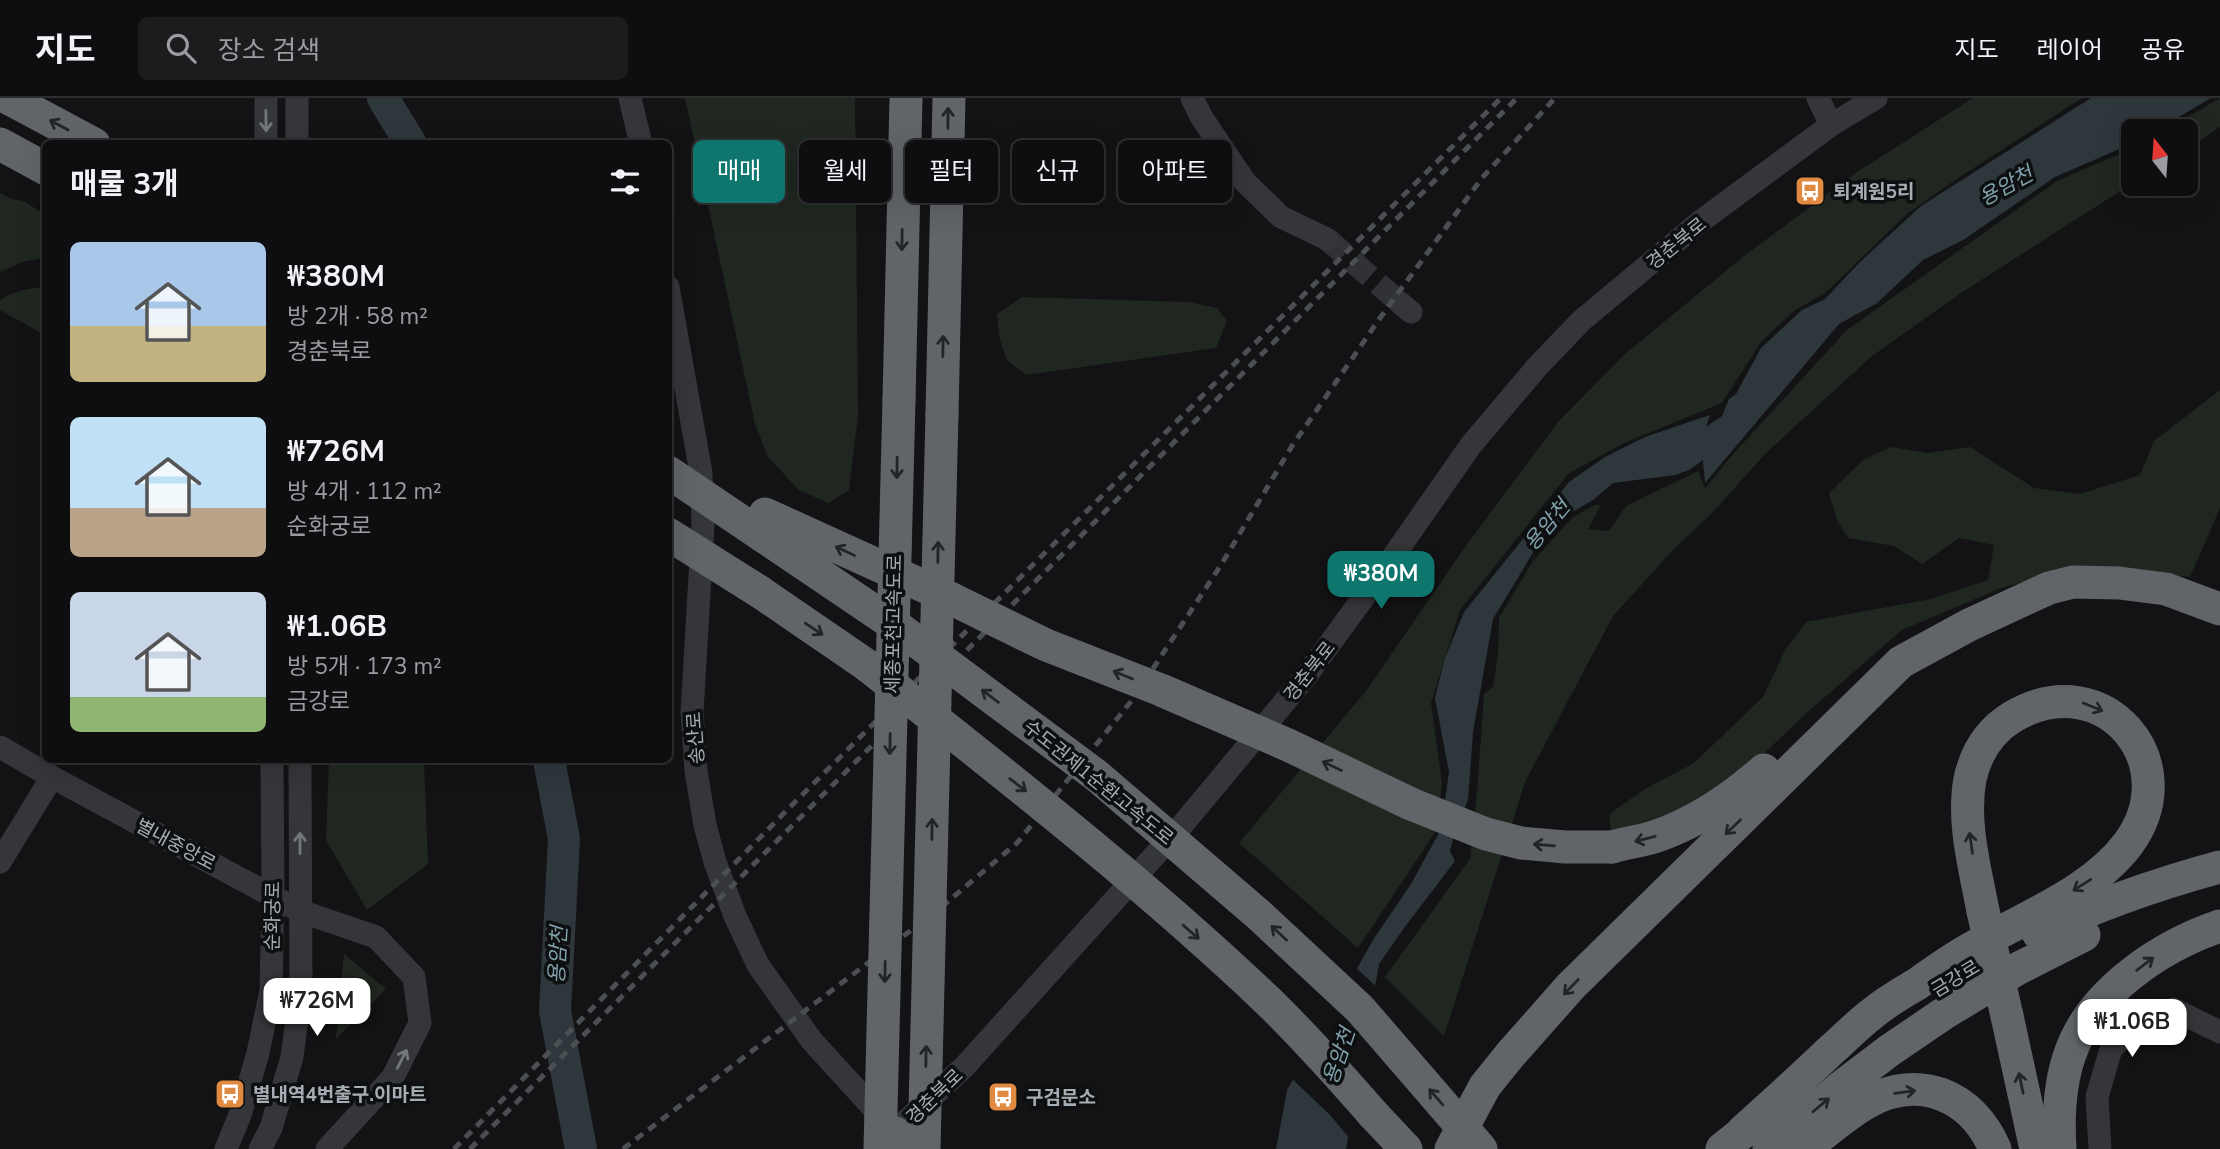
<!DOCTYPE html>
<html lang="ko">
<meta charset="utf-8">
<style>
body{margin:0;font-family:"Nunito Sans","Noto Sans KR",sans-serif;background:#1c1c1e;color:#f1f3f6;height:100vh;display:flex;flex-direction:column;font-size:26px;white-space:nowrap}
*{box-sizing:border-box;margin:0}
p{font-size:23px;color:#9b9c9f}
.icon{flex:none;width:38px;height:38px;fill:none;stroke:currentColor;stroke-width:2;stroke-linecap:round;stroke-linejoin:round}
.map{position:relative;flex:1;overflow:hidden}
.drawer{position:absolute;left:42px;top:42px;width:630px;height:623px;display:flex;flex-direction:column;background:#0e0e10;border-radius:10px;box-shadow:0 7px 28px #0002,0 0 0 2px #2e2e30}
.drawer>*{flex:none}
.banner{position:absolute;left:693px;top:42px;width:665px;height:63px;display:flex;gap:14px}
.needle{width:46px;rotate:343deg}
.fabs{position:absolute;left:2121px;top:21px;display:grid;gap:14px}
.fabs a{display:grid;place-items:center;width:77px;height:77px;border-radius:10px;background:#0e0e10;box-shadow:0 7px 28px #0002,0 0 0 2px #2e2e30;font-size:35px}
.price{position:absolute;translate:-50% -60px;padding:0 16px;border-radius:14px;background:#fff;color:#222;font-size:23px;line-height:46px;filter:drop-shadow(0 2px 4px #0008)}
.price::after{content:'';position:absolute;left:50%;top:42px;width:21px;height:16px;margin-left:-10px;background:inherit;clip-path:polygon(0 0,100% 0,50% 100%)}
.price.active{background:#0f766e;color:#fff}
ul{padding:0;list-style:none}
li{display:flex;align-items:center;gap:21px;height:175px;padding:0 28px}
li span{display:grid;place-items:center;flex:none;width:196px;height:140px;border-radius:10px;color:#555}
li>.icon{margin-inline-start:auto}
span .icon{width:84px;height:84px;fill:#fffc;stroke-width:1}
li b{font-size:30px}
h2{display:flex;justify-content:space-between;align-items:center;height:84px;padding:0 28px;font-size:30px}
.chip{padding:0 24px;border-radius:10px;background:#0e0e10;box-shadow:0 7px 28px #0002,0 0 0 2px #2e2e30;font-size:24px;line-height:63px}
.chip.active{background:#0f766e;color:#fff}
header{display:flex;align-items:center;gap:42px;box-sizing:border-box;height:98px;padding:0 35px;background:#0e0e10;border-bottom:2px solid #2e2e30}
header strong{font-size:33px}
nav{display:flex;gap:38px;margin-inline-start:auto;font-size:24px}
.search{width:490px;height:63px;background:#1c1c1e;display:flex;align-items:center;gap:18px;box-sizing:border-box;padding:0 24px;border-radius:10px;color:#9b9c9f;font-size:26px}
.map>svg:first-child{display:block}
.green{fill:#202720}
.water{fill:#2e383c}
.pier{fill:#131315}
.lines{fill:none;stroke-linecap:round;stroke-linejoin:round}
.river{stroke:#2e383c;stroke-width:32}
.minor-tunnel{stroke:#303235;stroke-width:23;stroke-dasharray:23 11;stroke-linecap:butt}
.minor{stroke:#353639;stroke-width:23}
.highway{stroke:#61656a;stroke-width:33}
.rail{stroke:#4c4f52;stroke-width:5;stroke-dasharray:9 7;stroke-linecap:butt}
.highway-bridge{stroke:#61656a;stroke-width:33}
.oneway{stroke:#232426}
.oneway2{stroke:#73777d}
.labels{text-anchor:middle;stroke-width:7;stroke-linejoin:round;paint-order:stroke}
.poi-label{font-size:19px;font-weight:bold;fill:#a6adb4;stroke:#0e0f10;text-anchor:start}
.street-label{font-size:19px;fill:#a6adb4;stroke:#0e0f10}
.water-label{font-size:21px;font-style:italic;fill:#80a1ac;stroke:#0e0f10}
</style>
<header>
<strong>지도</strong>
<div class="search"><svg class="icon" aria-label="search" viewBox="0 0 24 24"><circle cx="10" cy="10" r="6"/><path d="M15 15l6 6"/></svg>장소 검색</div>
<nav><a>지도</a><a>레이어</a><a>공유</a></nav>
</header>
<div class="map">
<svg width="2220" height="1051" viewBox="0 0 2220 1051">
<rect width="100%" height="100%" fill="#131315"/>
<g class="green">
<polygon points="685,0 855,0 858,318 849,392 828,405 799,392 768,359 755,326"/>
<polygon points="1973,0 2082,0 1958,80 1907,116 1824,196 1795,212 1761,244 1722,305 1624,345 1568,376 1460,512 1431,605 1442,685 1436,733 1358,850 1239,745 1366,593 1465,449 1558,324 1625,256 1744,158 1857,74"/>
<polygon points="2220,0 2220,29 2186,52 2186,33 2164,33"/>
<polygon points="2133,50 2133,85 1961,195 1872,258 1766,355 1712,415 1674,451 1613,518 1525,684 1444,938 1385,879 1470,761 1477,695 1484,596 1493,589 1498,556 1499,520 1533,463 1573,419 1595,407 1601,407 1588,431 1609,433 1626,408 1698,373 1705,390 1734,355 1847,232 2057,83"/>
<polygon points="0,95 11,101 24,103 45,117 46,159 23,164 0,174"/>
<path d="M45,189V237L0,212V202C13,193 30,190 45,189Z"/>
<polygon points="1022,199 1189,204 1217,210 1227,223 1216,250 1026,277 1007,262 999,238 997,216"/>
<polygon points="2220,292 2220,410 2190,479 2083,468 2001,490 1902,532 1810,612 1725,692 1647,726 1611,734 1609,716 1645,691 1694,665 1763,599 1785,552 1806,524 1931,501 1988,482 1994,447 1959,440 1922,466 1894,448 1848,440 1837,422 1829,395 1863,362 1891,349 1928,355 1970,349 2034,390 2080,396 2140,377 2154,343"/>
<polygon points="329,662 424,662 428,766 367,812 326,742"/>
<polygon points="344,856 386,891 336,941"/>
</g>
<polygon class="water" points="2091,0 2211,0 2155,33 2133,33 2133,45 2055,79 1963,142 1923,162 1877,205 1839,226 1705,385 1703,362 1689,372 1675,377 1613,385 1593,402 1564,419 1540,443 1493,521 1473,634 1468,702 1454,736 1450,753 1455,763 1404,830 1379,866 1346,1051 1276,1051 1287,992 1375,839 1411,786 1441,731 1449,674 1435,600 1445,560 1464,514 1569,384 1605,359 1645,339 1710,317 1706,329 1722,318 1729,301 1736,296 1761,250 1802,212 1825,201 1860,164 1921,108"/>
<polygon class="pier" points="1354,868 1379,891 1351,1042 1330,1017 1290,979"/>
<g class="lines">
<g class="river">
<polyline points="383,0 411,46"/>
<polyline points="549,662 564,741 555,913 581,1051"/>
</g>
<polyline class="minor-tunnel" points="1327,141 1399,204"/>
<g class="minor">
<polyline points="266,0 266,46"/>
<polyline points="630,0 641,46"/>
<polyline points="1192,0 1202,20 1245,84 1281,119 1327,141"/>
<polyline points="1818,0 1831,27"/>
<polyline points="297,46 297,0"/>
<polyline points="668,189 701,375 703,427 692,614 696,673 705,727 715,764 735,818 758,867 812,943 886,1024"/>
<polyline points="1399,204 1411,214"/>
<polyline points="0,649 52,679 300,813 376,839 414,879 420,925 393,979 327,1051"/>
<polyline points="0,764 52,679"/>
<polyline points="884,1044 965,968 1183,726 1307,577 1390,463 1471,347 1537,269 1581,223 1701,123 1831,27 1876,0"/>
<polyline points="226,1051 240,1017 258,955 271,892 273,798 272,662"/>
<polyline points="260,1051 271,1030 292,959 301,891 300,662"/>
<polyline points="2100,1051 2097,999 2111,951 2137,926 2173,911 2220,934"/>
</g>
<g class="highway">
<polyline points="8,0 94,46"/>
<polyline points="0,46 46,71"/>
<polyline points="899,302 906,0"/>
<polyline points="942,316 949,0"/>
<polyline points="765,416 952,501"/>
<polyline points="763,438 896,528"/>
<polyline points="760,494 868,568"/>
<path d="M1612,749C1626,745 1641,743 1654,739C1696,725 1732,700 1764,672"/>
<path d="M2038,835C2097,807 2157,786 2220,769"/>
<polyline points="2007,918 2036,1051"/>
<polyline points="1373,1016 1406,1051"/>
<path d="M1743,1033C1772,1007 1801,981 1829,954C1844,941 1857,927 1873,915C1886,904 1902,895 1917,886C1934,874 1952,861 1970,851C2023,819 2090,796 2128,746C2188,665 2104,566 2014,618C1990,632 1976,654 1970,681C1962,724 1975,770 1983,813"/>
<polyline points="895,1035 919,1051"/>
<polyline points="1451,1051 1485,988 1510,957 1571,888 1901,564 1969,527 2049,490 2073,484 2119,485 2166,491 2220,511"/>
<polyline points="1722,1051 1761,1020"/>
<polyline points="1769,1051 1840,990 1890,952 1943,916 2019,870 2084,837"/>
<path d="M1805,1051C1824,1035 1844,1018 1866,1005C1919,975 1972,997 1995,1051"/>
<path d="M2060,1051C2058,1019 2059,987 2070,956C2091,894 2161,848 2220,828"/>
</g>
<g class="rail">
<polyline points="454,1051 793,706 1501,0"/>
<polyline points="470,1051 1517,0"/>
<polyline points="623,1051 939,811 1017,745 1133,601 1221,467 1292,348 1380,220 1482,80 1555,0"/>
</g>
<g class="highway-bridge">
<polyline points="668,374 763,438"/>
<polyline points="668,436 760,494"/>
<polyline points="952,501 1046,547 1161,592 1288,647 1411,706 1486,736 1521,745 1565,749 1612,749"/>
<polyline points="896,528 1097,678 1259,817 1360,911 1481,1051"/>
<path d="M868,568C1004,676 1142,783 1268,903C1305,939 1339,977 1373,1016"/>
<polyline points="1983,813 2007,918"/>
<polyline points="880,1051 899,302"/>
<polyline points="924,1051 942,316"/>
</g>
</g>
<defs><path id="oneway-shaft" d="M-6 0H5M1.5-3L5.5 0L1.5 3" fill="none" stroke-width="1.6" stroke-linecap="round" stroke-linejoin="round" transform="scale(1.75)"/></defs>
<g class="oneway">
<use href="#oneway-shaft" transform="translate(948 20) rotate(-89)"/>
<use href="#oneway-shaft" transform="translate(59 27) rotate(-152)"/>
<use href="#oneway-shaft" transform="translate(902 142) rotate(91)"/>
<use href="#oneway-shaft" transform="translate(943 248) rotate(-89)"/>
<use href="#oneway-shaft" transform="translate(897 370) rotate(91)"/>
<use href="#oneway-shaft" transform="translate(845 453) rotate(-155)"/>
<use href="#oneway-shaft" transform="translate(938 454) rotate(-89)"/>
<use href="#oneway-shaft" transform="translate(814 531) rotate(34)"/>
<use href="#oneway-shaft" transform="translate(1123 577) rotate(-158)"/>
<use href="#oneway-shaft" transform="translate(990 598) rotate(-143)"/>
<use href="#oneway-shaft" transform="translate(2093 609) rotate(22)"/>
<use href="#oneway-shaft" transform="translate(890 646) rotate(91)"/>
<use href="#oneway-shaft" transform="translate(1332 668) rotate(-155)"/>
<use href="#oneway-shaft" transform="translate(1018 687) rotate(38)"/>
<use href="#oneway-shaft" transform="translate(1733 729) rotate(136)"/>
<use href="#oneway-shaft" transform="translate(932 731) rotate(-89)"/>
<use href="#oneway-shaft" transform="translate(1645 741) rotate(166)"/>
<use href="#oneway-shaft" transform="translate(1971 745) rotate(-98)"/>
<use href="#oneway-shaft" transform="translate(1544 747) rotate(-175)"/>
<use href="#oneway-shaft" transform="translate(2082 787) rotate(148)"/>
<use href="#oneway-shaft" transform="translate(1191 834) rotate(41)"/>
<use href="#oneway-shaft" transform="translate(1279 835) rotate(-137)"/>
<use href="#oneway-shaft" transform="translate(2145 866) rotate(-37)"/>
<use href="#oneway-shaft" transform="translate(885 874) rotate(91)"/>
<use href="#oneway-shaft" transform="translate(1571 889) rotate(134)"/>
<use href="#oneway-shaft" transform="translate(926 958) rotate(-89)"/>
<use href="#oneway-shaft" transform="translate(2021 985) rotate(-102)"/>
<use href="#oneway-shaft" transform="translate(1905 994) rotate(-7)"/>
<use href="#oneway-shaft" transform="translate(1436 999) rotate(-131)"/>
<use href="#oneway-shaft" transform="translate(1821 1007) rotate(-40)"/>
</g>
<g class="oneway2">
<use href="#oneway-shaft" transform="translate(266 23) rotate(89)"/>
<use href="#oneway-shaft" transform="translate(300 745) rotate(-90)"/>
<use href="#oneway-shaft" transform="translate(402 961) rotate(-63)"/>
</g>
<defs>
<g id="bus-square" transform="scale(1.575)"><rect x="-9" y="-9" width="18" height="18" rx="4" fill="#e08940" stroke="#0e0f10"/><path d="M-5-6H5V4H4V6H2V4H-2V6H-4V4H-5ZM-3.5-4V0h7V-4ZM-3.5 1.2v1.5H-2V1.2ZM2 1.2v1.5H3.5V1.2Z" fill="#fff"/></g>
</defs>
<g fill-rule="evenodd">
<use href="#bus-square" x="1810" y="93"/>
<use href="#bus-square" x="230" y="996"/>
<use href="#bus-square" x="1003" y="999"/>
</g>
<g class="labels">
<g class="poi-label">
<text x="1833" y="100">퇴계원5리</text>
<text x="253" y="1003">별내역4번출구.이마트</text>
<text x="1026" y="1006">구검문소</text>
</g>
<g class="street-label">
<text transform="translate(1676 145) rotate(-39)" y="7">경춘북로</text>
<text transform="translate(893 526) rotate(-89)" y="7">세종포천고속도로</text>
<text transform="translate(1309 573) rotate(-52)" y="7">경춘북로</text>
<text transform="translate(695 640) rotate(-94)" y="7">송산로</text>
<text transform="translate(1099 684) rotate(39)" y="7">수도권제1순환고속도로</text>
<text transform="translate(176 746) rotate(28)" y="7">별내중앙로</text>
<text transform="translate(272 818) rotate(-89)" y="7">순화궁로</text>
<text transform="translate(1955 880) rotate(-31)" y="7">금강로</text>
<text transform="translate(934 998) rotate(-44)" y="7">경춘북로</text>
</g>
<g class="water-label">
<text transform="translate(2006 88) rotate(-29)" y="7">용암천</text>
<text transform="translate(1547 427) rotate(-50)" y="7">용암천</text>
<text transform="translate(558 857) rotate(-87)" y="7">용암천</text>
<text transform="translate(1339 958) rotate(-71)" y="7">용암천</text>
</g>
</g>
</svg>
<div class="fabs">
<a><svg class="needle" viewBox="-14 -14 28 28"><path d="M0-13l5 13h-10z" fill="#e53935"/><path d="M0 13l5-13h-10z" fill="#9b9c9f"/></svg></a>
</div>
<b class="price active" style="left:1381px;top:513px">₩380M</b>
<b class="price" style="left:317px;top:940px">₩726M</b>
<b class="price" style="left:2132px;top:961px">₩1.06B</b>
<div class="banner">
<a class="chip active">매매</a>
<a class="chip">월세</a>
<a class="chip">필터</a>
<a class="chip">신규</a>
<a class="chip">아파트</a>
</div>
<section class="drawer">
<h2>매물 3개<svg class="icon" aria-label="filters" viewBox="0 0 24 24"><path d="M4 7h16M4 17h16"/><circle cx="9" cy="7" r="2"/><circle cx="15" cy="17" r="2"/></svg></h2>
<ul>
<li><span style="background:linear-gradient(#a9c7e8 60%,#c2b280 0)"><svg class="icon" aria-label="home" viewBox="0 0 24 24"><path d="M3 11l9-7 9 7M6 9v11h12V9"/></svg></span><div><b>₩380M</b><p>방 2개 · 58 m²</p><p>경춘북로</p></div></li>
<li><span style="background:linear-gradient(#bfe0f5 65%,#b9a48a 0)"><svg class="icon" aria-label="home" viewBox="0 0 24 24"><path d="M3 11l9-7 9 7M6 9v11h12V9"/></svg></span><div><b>₩726M</b><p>방 4개 · 112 m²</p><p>순화궁로</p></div></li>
<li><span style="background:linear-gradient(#c9d6e8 75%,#8fb573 0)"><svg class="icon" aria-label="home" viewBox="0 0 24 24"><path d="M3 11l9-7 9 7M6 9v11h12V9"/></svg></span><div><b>₩1.06B</b><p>방 5개 · 173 m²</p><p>금강로</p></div></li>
</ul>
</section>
</div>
